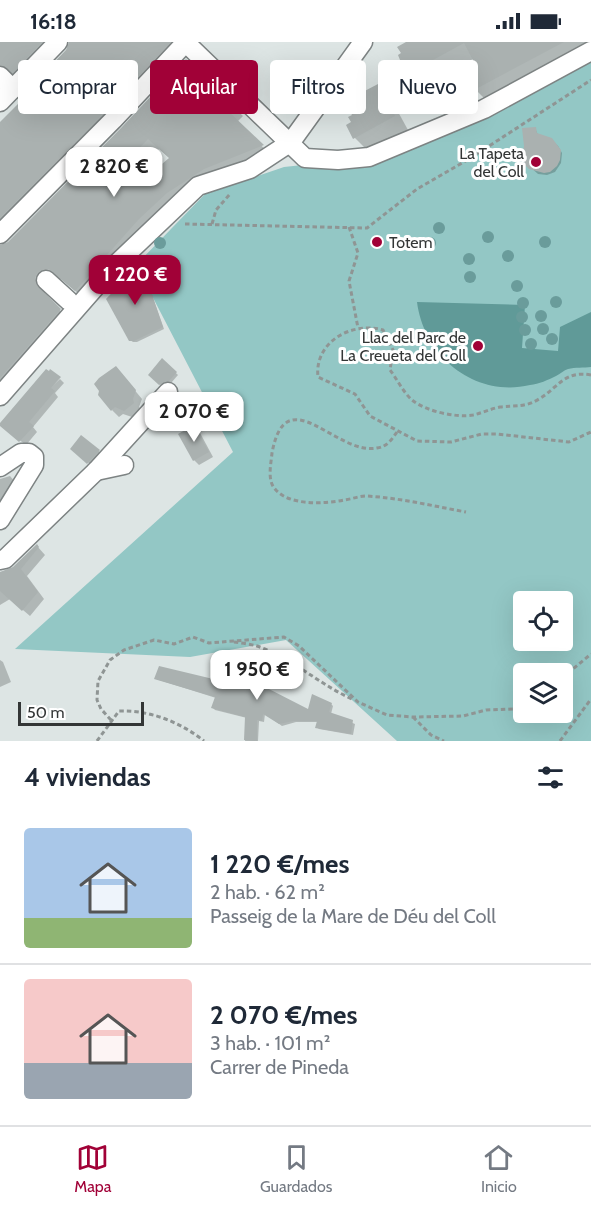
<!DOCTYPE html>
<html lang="es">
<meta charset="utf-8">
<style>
body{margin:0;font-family:Cabin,sans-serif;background:#f2f2f3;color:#1f2937;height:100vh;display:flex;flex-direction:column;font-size:22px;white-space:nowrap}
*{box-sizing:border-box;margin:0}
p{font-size:20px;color:#747a83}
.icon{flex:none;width:33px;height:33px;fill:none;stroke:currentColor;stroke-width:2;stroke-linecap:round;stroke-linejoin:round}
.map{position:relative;height:699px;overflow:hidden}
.details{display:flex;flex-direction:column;background:#fff;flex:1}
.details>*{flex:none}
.guide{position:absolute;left:18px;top:18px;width:555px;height:54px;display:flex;gap:12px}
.buttons{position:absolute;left:513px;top:549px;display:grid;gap:12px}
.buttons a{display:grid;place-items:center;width:60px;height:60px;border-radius:6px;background:#fff;box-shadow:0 6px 24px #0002;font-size:30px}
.scale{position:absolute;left:18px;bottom:15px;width:126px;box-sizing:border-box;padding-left:6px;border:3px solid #333636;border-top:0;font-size:16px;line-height:21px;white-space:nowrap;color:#333636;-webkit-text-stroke:4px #fff;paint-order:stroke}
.price{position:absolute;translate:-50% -51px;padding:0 14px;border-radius:12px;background:#fff;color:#222;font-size:20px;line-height:39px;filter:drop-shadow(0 2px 3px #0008)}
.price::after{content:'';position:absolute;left:50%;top:36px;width:18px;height:14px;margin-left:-9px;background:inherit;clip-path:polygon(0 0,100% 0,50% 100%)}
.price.on{background:#a10137;color:#fff}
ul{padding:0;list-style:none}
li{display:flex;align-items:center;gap:18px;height:150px;padding:0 24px}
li+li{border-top:2px solid #e0e1e3}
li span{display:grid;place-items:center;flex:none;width:168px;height:120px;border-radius:6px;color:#555}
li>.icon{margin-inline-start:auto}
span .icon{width:72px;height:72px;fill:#fffc;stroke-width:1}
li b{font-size:26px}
h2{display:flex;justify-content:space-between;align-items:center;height:72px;padding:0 24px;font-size:26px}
.chip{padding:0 21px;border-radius:6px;background:#fff;box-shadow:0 6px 24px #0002;font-size:21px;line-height:54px}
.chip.on{background:#a10137;color:#fff}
.status{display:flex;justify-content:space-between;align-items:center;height:42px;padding:0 30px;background:#fff;direction:ltr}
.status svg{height:16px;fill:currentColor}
.dock{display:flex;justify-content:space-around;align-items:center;height:84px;border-top:2px solid #e0e1e3;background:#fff;font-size:16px;color:#747a83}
.dock a{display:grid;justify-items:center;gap:3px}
.dock .on{color:#a10137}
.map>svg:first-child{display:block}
.green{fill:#93c7c5;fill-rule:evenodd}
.water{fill:#609a98}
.shadow{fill:#0003;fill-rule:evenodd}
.building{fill:#aab1b0;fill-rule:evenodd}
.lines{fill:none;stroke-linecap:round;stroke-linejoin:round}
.minor-casing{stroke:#7d8383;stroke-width:21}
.path{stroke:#8f9594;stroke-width:3;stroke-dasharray:4.5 3;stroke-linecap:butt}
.minor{stroke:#fff;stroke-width:18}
.tree{fill:#6a9c9b}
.poi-dot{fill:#a10137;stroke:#fff;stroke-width:2}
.labels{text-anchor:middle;stroke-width:6;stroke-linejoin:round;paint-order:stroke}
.poi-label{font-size:16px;fill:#333636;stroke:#fff;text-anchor:end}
</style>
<div class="status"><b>16:18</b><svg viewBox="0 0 49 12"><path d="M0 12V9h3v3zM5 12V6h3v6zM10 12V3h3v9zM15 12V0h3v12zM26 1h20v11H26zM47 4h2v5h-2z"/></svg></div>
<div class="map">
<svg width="591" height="699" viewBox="0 0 591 699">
<rect width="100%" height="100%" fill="#dde5e4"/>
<path class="green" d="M591,12V699H397L286,598L190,615L15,607L233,410L136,223L205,152L284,125L312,122L359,124ZM524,560H562V598H524ZM524,632H562V670H524Z"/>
<path class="water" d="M417,260L525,263L522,306L558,309L560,285L591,270V325C584,326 575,325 568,327C564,328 560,332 556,334C548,338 539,342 530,343C474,356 424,314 417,260Z"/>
<g class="shadow">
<polygon points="0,0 67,0 61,2 14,33 3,36 0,44"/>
<polygon points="70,0 191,0 0,199 0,82 67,9"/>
<polygon points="409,0 591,0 591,7 489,61 475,47 478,25 473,17 417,48 404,34 397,21 402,18"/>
<path d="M186,19L243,74L237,80L272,114L215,137L86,258L61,237L48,240L45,246V254L70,278L0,358V204L9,201L122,87ZM159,107L171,117L142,141L133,133Z"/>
<polygon points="378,44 391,57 408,88 368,109 355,96 353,81"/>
<polygon points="535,86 538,93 549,96 558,104 562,111 561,121 555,130 547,133 538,132 529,124"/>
<polygon points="141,222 164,287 137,300 133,300 130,298"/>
<polygon points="162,318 178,333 171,341 162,344 150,333"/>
<polygon points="123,334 142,357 139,365 141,368 132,375 123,372 119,375 112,368"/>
<polygon points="60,337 64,341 55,351 58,355 33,385 37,390 26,403 5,387"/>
<polygon points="194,385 199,389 213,415 199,423 194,418"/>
<polygon points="82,395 101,411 90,422 72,407"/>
<polygon points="10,434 16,441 0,467 0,437"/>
<polygon points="37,504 45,513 27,534 44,557 30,574 10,557 0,563 0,532 14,526"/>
<polygon points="0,618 3,620 11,640 0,645"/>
<polygon points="268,634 270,636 266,647 309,669 331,662 333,664 331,672 355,682 353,693 319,687 317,685 318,680 296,680 282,684 265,672 264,680 259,679 258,699 245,699 247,676 215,668 213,666 216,656 156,637 235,644"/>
</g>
<g class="building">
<polygon points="0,0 42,0 13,31 7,26 0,23"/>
<polygon points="69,0 171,0 105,70 0,176 0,80 25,55 23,53 66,8"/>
<polygon points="406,0 564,0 474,48 467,35 475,30 473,26 476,24 464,1 402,35 395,21 400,18 398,13 401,11 397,5"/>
<path d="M186,17L233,62L228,69L264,103L204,127L167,151L139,177L75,249L49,227L38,230L35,235L36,242L61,267L0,336V203L8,200L121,86ZM148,97L169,116L142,139L124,122Z"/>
<polygon points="378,42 395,74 353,97 346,83 351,80 348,75 352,73 349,68 357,53"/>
<polygon points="536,85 537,91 552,96 561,108 560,118 557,124 550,130 544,131 529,127 525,123 522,114 524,104 522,86"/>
<polygon points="141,220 163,285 134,299 129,299 106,257"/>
<polygon points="162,316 177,330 169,339 159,343 148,333"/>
<polygon points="116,324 136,348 133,357 134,361 124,369 115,365 111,369 98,353 99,349 94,342 99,336"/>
<polygon points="46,327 49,329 50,327 61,335 51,346 55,349 29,380 34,384 19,400 0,384 0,381"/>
<polygon points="194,383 209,410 193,419 178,392"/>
<polygon points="81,393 100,408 87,422 70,407"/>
<polygon points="37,502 39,505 21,527 38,550 22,569 0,549 0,530 13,525"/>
<polygon points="159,624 234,642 237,633 243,635 247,625 269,633 265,645 308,667 312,652 332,661 329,670 353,678 351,692 315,686 317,679 293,679 279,682 263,672 262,679 257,678 257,699 244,698 245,675 211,666 215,655 154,637"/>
</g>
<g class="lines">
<g class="minor-casing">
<g id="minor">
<polyline points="185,0 305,116 338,118 369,115 484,67 591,9"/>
<polyline points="0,34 13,47"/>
<polyline points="0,60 58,0"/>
<polyline points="0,192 113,78 186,0"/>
<polyline points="46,238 69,259"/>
<polyline points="0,354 112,226 198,144 250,127 291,100 363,0"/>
<polyline points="0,425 21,411 29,411 34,415 34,423 0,478"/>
<polyline points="96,429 124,423"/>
<polyline points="0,518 5,517 96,429 168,350"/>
</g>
</g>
<g class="path">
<polyline points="185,182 367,186 417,147 469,117 591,38"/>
<polyline points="212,182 216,168 230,152"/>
<polyline points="349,185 358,211 349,239 358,286"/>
<path d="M591,333C564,328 558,346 539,357C524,366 516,363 500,365C490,367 482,371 473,373C456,376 425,369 412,358C403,350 397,337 390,328L393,308L383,288C352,279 314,300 318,335L355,352L370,374L417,399L451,400L482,392H497L569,400L591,390"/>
<path d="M397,390C392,397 387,405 377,406C336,414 286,335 272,411C271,422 267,438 275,447C289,464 324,462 344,458C352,457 359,454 367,454C400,456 433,464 466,470"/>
<path d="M234,600C241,601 250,602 257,604C292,616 320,643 354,658"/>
<polyline points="562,636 591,612"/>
<polyline points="413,675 431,693 444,699"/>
<polyline points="111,678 101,667 97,658 98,639 110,618 124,608 154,598 174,602 193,595 209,601 284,595 299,604 358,660 387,673 413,675 463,674 486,668 513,667 524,660"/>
<path d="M97,699L119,669C150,668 180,680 204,699"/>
<polyline points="560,699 591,657"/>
</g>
<use href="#minor" class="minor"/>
</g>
<g class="tree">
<circle cx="439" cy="186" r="6"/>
<circle cx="488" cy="195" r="6"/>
<circle cx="545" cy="200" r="6"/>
<circle cx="160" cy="201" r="6"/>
<circle cx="430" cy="201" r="6"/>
<circle cx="508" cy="214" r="6"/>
<circle cx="469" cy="217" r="6"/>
<circle cx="470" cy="235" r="6"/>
<circle cx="517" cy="244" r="6"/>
<circle cx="556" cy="260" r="6"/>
<circle cx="523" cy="261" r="6"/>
<circle cx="541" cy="274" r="6"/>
<circle cx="522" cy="275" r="6"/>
<circle cx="543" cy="287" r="6"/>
<circle cx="525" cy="288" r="6"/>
<circle cx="552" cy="297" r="6"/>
<circle cx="531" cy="302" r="6"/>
</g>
<g class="poi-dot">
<circle cx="536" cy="120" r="6"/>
<circle cx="377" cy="200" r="6"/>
<circle cx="478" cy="304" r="6"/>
</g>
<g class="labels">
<g class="poi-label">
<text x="524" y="117">La Tapeta<tspan x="524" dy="18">del Coll</tspan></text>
<text x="389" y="206" text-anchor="start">Totem</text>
<text x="466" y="301">Llac del Parc de<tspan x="466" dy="18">La Creueta del Coll</tspan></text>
</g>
</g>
</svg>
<div class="buttons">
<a><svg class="icon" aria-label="locate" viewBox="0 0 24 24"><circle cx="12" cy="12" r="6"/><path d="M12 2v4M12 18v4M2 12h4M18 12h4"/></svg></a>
<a><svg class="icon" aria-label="layers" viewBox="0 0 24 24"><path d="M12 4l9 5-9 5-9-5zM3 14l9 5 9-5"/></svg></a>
</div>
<div class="scale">50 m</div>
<b class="price" style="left:114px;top:156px">2 820 €</b>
<b class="price on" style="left:135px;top:264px">1 220 €</b>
<b class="price" style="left:194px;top:401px">2 070 €</b>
<b class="price" style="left:257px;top:659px">1 950 €</b>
<div class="guide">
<a class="chip">Comprar</a>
<a class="chip on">Alquilar</a>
<a class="chip">Filtros</a>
<a class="chip">Nuevo</a>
</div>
</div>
<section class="details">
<h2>4 viviendas<svg class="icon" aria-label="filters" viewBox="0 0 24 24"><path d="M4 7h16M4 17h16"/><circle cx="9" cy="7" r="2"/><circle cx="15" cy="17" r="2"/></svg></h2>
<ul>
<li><span style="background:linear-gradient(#a9c7e8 75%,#8fb573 0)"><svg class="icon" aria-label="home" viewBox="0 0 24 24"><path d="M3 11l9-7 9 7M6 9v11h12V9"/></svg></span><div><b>1 220 €/mes</b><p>2 hab. · 62 m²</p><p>Passeig de la Mare de Déu del Coll</p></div></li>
<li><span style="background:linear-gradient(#f6c9c9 70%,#9aa5b1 0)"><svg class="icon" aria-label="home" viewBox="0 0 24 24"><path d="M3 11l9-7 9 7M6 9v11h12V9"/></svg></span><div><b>2 070 €/mes</b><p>3 hab. · 101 m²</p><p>Carrer de Pineda</p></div></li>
</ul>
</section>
<nav class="dock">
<a class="on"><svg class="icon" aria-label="map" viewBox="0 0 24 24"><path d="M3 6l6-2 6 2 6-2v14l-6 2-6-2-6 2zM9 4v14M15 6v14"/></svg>Mapa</a>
<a><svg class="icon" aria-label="saved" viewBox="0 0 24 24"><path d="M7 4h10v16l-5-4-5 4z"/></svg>Guardados</a>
<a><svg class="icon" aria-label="home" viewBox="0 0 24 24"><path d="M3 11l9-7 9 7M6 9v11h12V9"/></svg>Inicio</a>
</nav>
